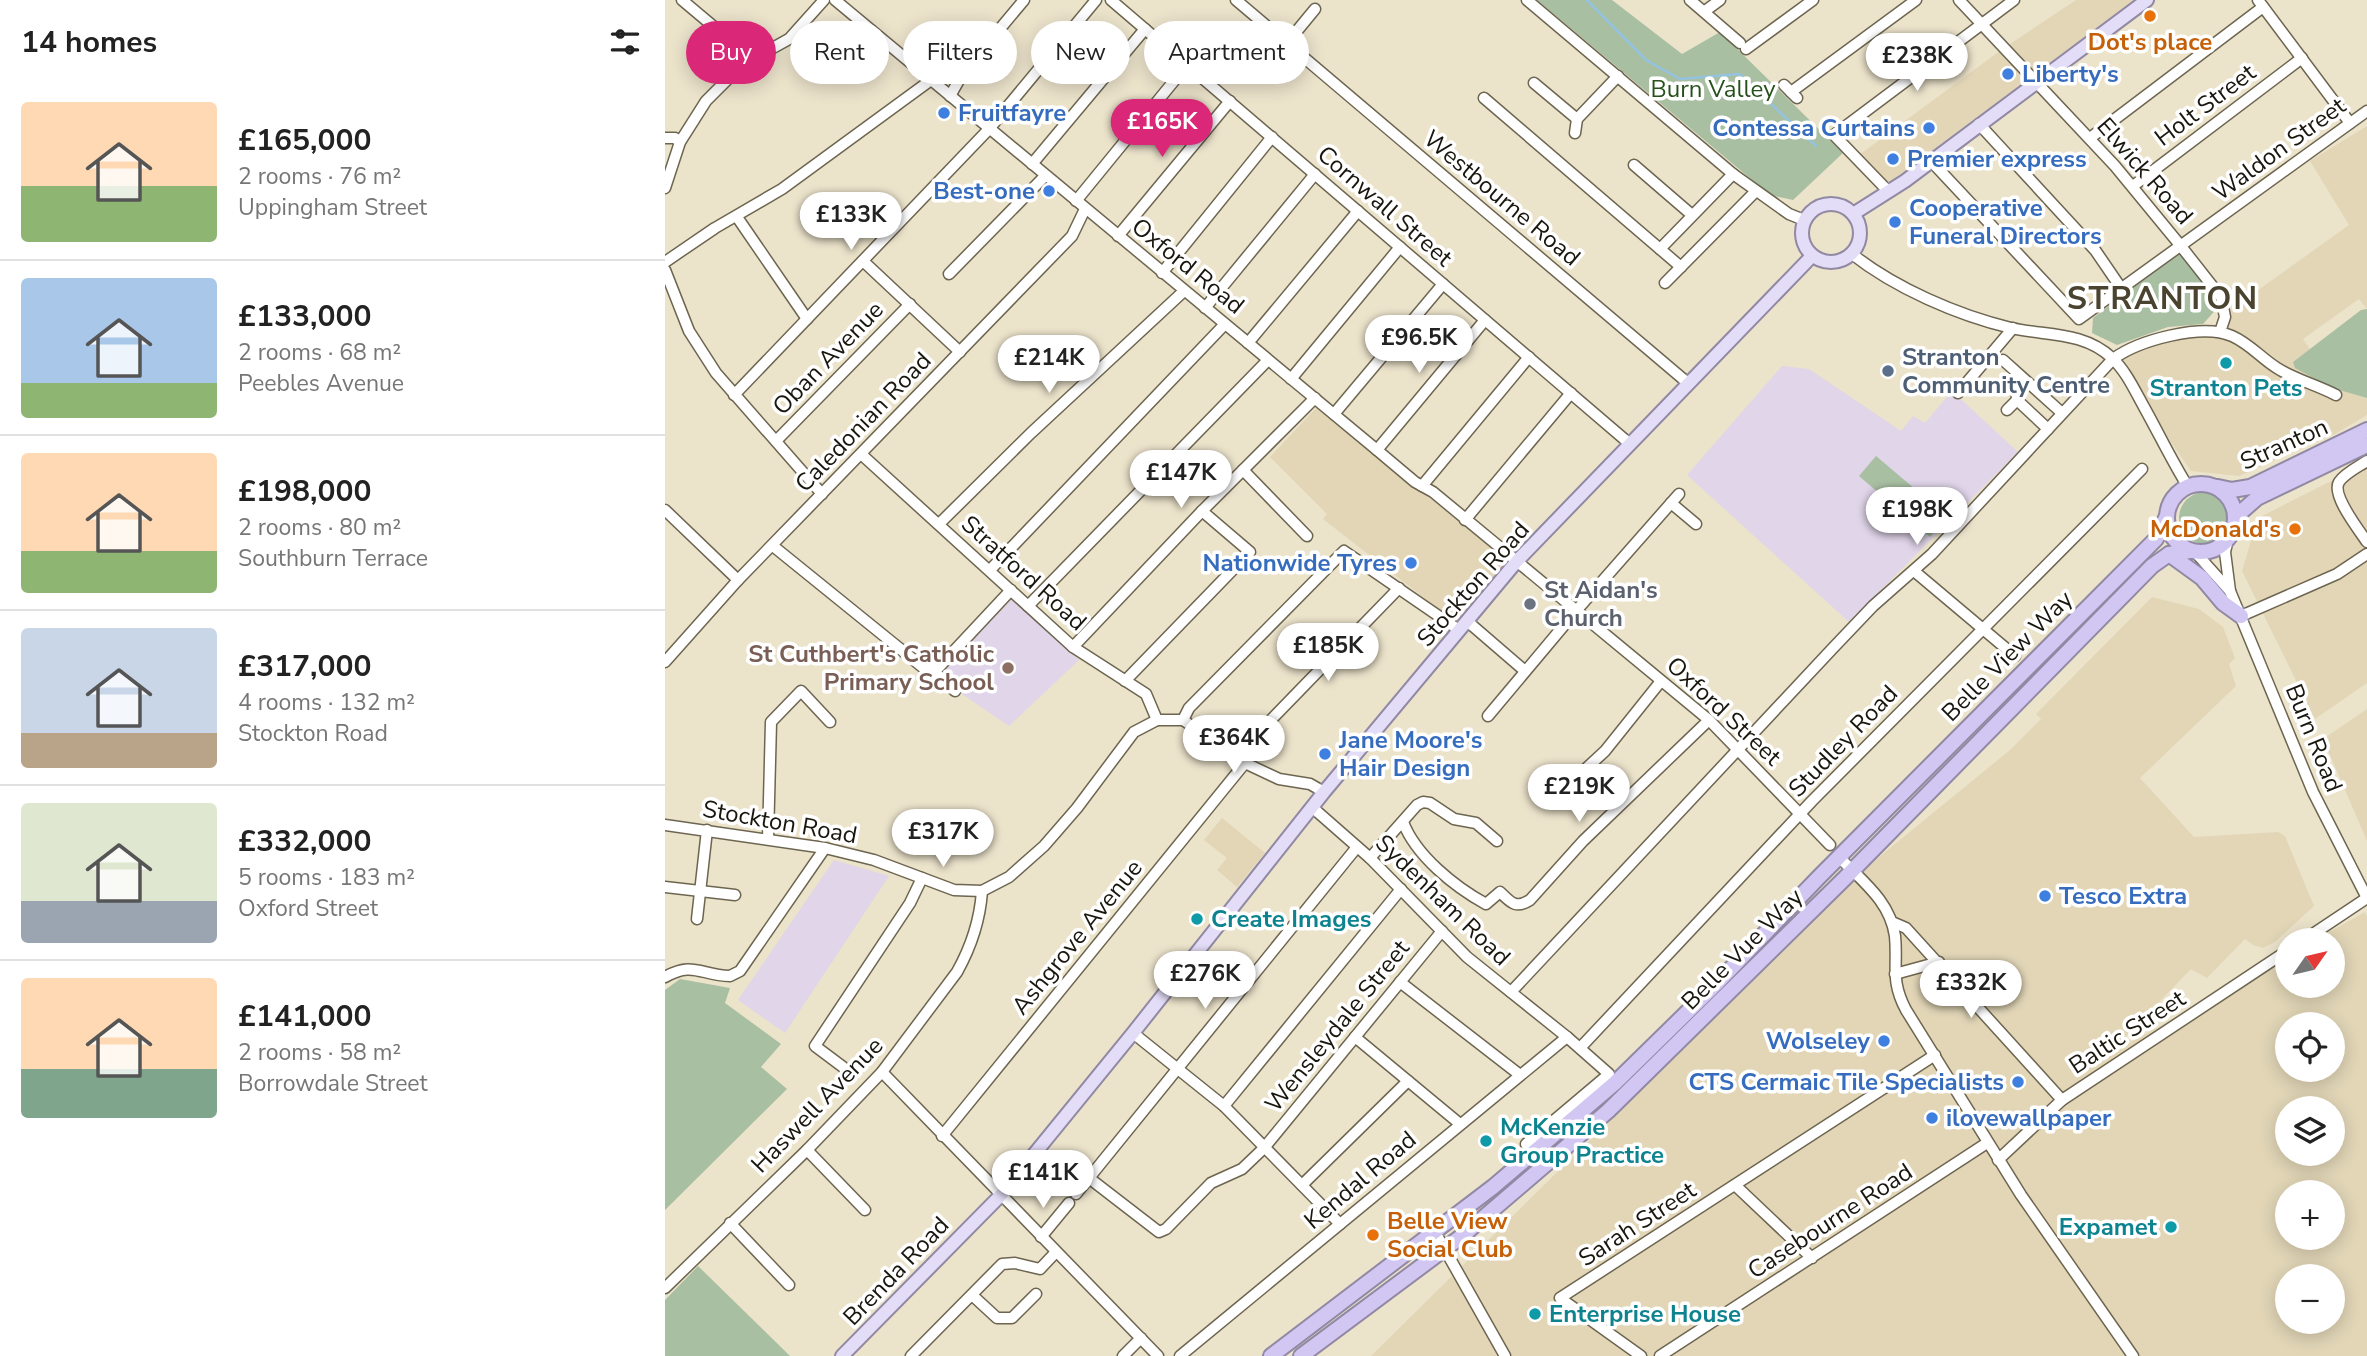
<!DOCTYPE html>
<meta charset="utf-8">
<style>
body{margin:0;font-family:"Nunito Sans",sans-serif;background:#f2f2f2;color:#222;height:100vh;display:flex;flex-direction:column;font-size:26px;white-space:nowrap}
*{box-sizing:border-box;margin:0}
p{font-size:23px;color:#767676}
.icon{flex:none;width:38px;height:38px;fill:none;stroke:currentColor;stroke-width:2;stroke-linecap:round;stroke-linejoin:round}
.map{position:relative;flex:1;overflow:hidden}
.details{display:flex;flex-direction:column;background:#fff;width:665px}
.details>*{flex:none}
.guide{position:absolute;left:21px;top:21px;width:665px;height:63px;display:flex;gap:14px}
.needle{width:46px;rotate:56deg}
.fabs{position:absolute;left:1610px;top:928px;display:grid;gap:14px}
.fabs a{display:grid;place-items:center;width:70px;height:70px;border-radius:50%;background:#fff;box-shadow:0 4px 18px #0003;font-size:35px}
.price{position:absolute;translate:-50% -60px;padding:0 16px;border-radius:24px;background:#fff;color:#222;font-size:23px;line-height:46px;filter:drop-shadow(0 2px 4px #0008)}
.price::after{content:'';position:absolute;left:50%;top:42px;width:21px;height:16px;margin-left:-10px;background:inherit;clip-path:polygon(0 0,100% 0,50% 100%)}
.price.active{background:#db2777;color:#fff}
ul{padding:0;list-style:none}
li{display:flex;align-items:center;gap:21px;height:175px;padding:0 21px}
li+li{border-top:2px solid #e0e0e0}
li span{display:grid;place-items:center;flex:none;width:196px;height:140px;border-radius:7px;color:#555}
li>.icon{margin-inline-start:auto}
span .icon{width:84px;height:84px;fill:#fffc;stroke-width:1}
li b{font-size:30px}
h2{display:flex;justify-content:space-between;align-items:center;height:84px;padding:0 21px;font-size:30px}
.tag{padding:0 24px;border-radius:32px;background:#fff;box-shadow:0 4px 18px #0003;font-size:24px;line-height:63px}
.tag.active{background:#db2777;color:#fff}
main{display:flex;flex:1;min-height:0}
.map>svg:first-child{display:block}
.built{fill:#e2d6b7;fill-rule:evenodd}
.education{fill:#e0d5e9}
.green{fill:#a8bfa2}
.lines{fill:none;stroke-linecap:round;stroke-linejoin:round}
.stream{stroke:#94c3e1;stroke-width:2.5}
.minor-casing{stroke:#6d6550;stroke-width:13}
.major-casing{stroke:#9189a3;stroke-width:16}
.highway-casing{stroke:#9189a3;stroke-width:18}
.minor{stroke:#fff;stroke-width:10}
.major{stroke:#e4ddf8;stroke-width:12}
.highway{stroke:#d2c7f3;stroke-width:14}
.food-dot{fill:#e8710a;stroke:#fff;stroke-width:2.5}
.shop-dot{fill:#3f7fe0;stroke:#fff;stroke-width:2.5}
.culture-dot{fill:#0f9aa8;stroke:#fff;stroke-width:2.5}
.service-dot{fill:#5c6f8a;stroke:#fff;stroke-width:2.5}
.worship-dot{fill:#6b7280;stroke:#fff;stroke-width:2.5}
.education-dot{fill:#8d6e63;stroke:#fff;stroke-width:2.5}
.labels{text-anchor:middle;stroke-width:7;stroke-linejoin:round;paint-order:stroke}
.food-label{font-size:24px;font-weight:bold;fill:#c56008;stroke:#fff}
.shop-label{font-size:24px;font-weight:bold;fill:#366cbe;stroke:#fff;text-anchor:start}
.park-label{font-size:24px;fill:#27511b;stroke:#fff}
.street-label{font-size:24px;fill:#19160e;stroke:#fff}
.service-label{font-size:24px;font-weight:bold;fill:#4e5e75;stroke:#fff;text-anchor:start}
.culture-label{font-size:24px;font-weight:bold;fill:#0d838f;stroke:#fff;text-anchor:start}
.worship-label{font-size:24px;font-weight:bold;fill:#5b616d;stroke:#fff;text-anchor:start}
.education-label{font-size:24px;font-weight:bold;fill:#785e54;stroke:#fff;text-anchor:end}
.district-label{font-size:32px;font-weight:bold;letter-spacing:2px;fill:#4a432f;stroke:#fff}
</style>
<main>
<section class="details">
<h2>14 homes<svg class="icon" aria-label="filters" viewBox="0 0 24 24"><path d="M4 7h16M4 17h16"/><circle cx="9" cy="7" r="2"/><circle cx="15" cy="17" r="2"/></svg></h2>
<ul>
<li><span style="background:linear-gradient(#ffd9b3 60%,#8fb573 0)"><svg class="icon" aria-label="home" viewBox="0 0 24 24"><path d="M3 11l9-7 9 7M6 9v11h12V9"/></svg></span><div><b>£165,000</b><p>2 rooms · 76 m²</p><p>Uppingham Street</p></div></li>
<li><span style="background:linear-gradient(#a9c7e8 75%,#8fb573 0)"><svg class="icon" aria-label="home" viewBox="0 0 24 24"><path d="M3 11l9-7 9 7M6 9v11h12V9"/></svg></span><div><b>£133,000</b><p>2 rooms · 68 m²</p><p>Peebles Avenue</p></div></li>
<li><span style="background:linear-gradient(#ffd9b3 70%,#8fb573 0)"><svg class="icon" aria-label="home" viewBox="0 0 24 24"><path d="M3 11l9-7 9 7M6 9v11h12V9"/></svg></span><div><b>£198,000</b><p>2 rooms · 80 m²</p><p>Southburn Terrace</p></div></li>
<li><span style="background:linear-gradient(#c9d6e8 75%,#b9a48a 0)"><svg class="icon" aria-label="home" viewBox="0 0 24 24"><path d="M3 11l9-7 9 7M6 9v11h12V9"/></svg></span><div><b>£317,000</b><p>4 rooms · 132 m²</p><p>Stockton Road</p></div></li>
<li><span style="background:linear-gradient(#dfe7d0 70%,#9aa5b1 0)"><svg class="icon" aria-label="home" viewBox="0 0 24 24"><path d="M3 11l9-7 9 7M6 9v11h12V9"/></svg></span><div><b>£332,000</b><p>5 rooms · 183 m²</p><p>Oxford Street</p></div></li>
<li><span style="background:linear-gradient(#ffd9b3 65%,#7fa58c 0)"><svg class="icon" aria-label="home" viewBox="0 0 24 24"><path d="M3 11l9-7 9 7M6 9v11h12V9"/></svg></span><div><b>£141,000</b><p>2 rooms · 58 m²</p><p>Borrowdale Street</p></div></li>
</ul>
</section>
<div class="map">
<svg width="1702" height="1356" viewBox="0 0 1702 1356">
<rect width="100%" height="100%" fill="#ece3cb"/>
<g class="built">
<polygon points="1411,0 1469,0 1223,183 1194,155 1336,50"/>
<polygon points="1702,126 1702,309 1694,299 1638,339 1645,349 1628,362 1667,388 1702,398 1702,415 1670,434 1574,476 1526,471 1448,359 1490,341 1555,332 1561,313 1684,225 1645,161"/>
<polygon points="651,408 847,564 794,625 658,519 662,514 605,457"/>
<polygon points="1702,463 1702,683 1650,719 1577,571 1593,518"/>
<path d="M1487,597L1534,609L1558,627L1570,658L1564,664L1571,686L1475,778L1529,837L1613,832L1620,836L1649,906L1610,942L1598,948L1588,945L1580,939L1542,978L1526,969L1444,1054L1425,1065L1622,955V985H1668V940H1650L1700,912L1702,916V1356H706L1197,871L1345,750L1376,719L1371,714ZM1622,1024H1668V1069H1622ZM1622,1108H1668V1153H1622ZM1622,1192H1668V1237H1622ZM1622,1276H1668V1321H1622Z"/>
<polygon points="1702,709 1702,841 1658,739"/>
<polygon points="557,818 600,853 572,887 552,870 562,858 539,840"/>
</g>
<g class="education">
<polygon points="1117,366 1144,369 1236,431 1248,416 1260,423 1287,391 1353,452 1184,622 1022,475"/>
<polygon points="348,598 414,660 344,726 272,677"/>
<polygon points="169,860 224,876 120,1033 73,1000"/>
</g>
<g class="green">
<polygon points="872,0 947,0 1017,54 1055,32 1178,153 1128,200 1105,195"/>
<polygon points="1514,253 1555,305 1538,324 1503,327 1452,345 1427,333 1428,318"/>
<polygon points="1702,309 1702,398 1667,388 1630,368 1628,362 1696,310"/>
<polygon points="1211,456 1283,517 1265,537 1194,476"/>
<circle cx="1540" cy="518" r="26"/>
<polygon points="15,979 65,988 60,1003 116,1044 96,1067 122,1089 0,1210 0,990"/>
<polygon points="33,1266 125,1356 0,1356 0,1300"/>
</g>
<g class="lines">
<polyline class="stream" points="922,0 981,60 1015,79 1074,74 1151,146"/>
<g class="minor-casing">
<g id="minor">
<polyline points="17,0 86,58"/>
<polyline points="170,0 712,450 750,482 768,492 1044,720 1165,845"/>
<polyline points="446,0 965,444"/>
<polyline points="571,0 1024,384"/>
<polyline points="862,0 1068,174 1124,214 1139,220"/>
<polyline points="1025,0 1075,43"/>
<polyline points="1294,0 1450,166 1515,245 1556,297 1560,317 1555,332"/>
<polyline points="1593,0 1685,123"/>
<polyline points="1040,11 1055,0"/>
<polyline points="622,43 650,9"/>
<polyline points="1081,49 1148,0"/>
<polyline points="869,83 912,119"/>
<polyline points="1119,85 1132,98"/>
<polyline points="1126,92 1251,0"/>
<polyline points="285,96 298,73 359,0"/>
<polyline points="819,98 1016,267"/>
<polyline points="1314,124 1430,250 1456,288"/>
<polyline points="910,133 912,119 953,76"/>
<polyline points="0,138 10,138 15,142"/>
<polyline points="1425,138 1598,7"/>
<polyline points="1266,161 1414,319 1702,111"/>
<polyline points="367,164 480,29"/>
<polyline points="969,165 1027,215"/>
<polyline points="1468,186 1637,58"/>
<polyline points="0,188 15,142 41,101 77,65 124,39 159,0"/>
<polyline points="1224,192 1169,135 1349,0"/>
<polyline points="411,201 522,65"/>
<polyline points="72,217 142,319"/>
<polyline points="453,236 565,101"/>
<polyline points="995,249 1068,174"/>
<path d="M1187,254C1230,288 1292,315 1346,328C1381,336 1418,331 1447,358C1461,371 1470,391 1479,407C1494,434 1507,461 1523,487"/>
<polyline points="198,261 295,352"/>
<polyline points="0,262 50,228 117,189 266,80"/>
<polyline points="0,270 24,331 51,373 157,494"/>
<polyline points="497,273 607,137"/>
<polyline points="284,274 380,176"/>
<polyline points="1000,283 1091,191"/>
<polyline points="540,308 650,174"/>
<polyline points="583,343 693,211"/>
<polyline points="1338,360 1397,413"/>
<polyline points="626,379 735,247"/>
<polyline points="1293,393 1348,328"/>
<polyline points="69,395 324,129 431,0"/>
<polyline points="1352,400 1383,429"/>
<polyline points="1342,410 1352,400 1351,385"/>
<polyline points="669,414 778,284"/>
<polyline points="111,441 245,304"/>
<polyline points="712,450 820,320"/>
<polyline points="196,454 408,647 481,694 492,720"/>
<path d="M1702,461C1693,467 1680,473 1674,482C1666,495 1694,530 1702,542"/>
<polyline points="578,470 642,536"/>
<polyline points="757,486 864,357"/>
<polyline points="1006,503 1031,524"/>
<polyline points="0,510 73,580"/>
<polyline points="800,520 906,393"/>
<polyline points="274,524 366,433 519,291"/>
<polyline points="1563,539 1560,552 1565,591"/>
<polyline points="108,546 260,669 274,667 346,590"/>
<polyline points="1531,553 1565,591 1648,792 1702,898"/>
<polyline points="325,570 560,324"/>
<polyline points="1249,571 1350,656"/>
<polyline points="363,606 603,360"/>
<polyline points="1576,616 1672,574 1702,554"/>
<polyline points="802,621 860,671"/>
<polyline points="408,647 537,511 650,398"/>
<polyline points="0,662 73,580 407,236 420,209"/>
<polyline points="268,670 290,691"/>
<polyline points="460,681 585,552 537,511"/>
<polyline points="823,716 911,611 1014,494"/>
<polyline points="518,720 524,708 679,551 794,630"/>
<polyline points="570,757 734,588"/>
<polyline points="898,790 940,751 996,681"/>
<polyline points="648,808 705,858 802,957 902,1037 944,1074 861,1144"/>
<path d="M738,822C751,856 790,887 821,904L835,892C846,903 851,909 865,900L918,841L1044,720"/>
<polyline points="0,825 160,848 209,860 289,890 317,891 344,877 379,846 412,808 469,732 492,720 518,720 580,763 614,779 645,784 659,792"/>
<polyline points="103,839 106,722 136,691 165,722"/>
<path d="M1174,857C1197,881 1225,901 1230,936C1233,966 1225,980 1241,1010L1356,1195L1468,1356"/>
<polyline points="705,858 752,805 758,802 765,803 789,819 811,823 832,841"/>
<polyline points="0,887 70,895"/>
<polyline points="32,919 42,830"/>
<polyline points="1227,922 1241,928 1397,1100"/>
<polyline points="1639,940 1702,898"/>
<polyline points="1230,974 1274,962"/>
<path d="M0,977C28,961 35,975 65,976L75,971L160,848"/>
<polyline points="735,982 855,1075"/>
<path d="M846,992L1168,648L1208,606L1267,554L1448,359C1474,340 1537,323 1567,336C1585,344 1596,358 1612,368C1629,379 1652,385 1671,395"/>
<polyline points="468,1033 559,1106 675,1224"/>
<polyline points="690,1037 795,1124"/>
<polyline points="915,1048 1147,801 1477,469"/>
<polyline points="178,1067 150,1046 245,903 257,878"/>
<polyline points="217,1072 493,1356"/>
<polyline points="559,1106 736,889"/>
<polyline points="277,1136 580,763"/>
<polyline points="142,1150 200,1210"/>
<polyline points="1333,1160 1397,1100 1622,951"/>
<polyline points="424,1178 494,1232 501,1229 546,1183 577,1169 599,1148 777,931"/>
<polyline points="637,1185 743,1081"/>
<polyline points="1071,1186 1147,1258"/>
<polyline points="411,1194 692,847"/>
<polyline points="65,1223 124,1285"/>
<polyline points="770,1232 840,1356"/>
<polyline points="376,1237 404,1203"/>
<path d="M0,1288L142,1150L217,1072L292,972C306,947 315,920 317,891"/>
<polyline points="307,1295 332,1318 347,1318 371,1294"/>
<polyline points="246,1356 337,1264 350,1263 375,1269 391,1252"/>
<polyline points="458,1356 476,1338"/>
<polyline points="515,1356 902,1037"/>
<polyline points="976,1356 895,1298 1270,1055"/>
<polyline points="995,1356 1322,1143"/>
</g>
</g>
<g class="major-casing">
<g id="major">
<circle cx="1166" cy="233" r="29"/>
<polyline points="1188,214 1240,181 1482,0"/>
<polyline points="177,1356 335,1196 468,1033 659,792 852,561 1147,256"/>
</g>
</g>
<g class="highway-casing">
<g id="highway">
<circle cx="1536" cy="518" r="34"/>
<polyline points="1553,487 1567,490 1585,487 1702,430"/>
<polyline points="1570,524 1576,512 1592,498 1702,445"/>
<polyline points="1504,554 1537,578 1558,603 1576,616"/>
<polyline points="606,1356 828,1187 950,1083 1053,982 1154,877 1491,539 1501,518"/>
<polyline points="636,1356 797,1236 943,1111 1179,879 1487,566 1504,554 1525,551"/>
</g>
</g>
<use href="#minor" class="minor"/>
<use href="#major" class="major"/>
<use href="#highway" class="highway"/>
</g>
<g class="food-dot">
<circle cx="1485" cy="16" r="7"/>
<circle cx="1630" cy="529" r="7"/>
<circle cx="708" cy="1235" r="7"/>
</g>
<g class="shop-dot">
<circle cx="1343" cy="74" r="7"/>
<circle cx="279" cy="113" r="7"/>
<circle cx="1264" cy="128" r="7"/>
<circle cx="1228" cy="159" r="7"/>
<circle cx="384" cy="191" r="7"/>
<circle cx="1230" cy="222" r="7"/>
<circle cx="746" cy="563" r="7"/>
<circle cx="660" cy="754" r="7"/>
<circle cx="1380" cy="896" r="7"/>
<circle cx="1219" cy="1041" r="7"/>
<circle cx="1353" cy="1082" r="7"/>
<circle cx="1267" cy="1118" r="7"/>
</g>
<g class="culture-dot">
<circle cx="1561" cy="363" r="7"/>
<circle cx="532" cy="919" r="7"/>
<circle cx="821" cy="1141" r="7"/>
<circle cx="1506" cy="1227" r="7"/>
<circle cx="870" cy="1314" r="7"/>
</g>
<circle class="service-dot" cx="1223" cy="371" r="7"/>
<circle class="worship-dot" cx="865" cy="604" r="7"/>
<circle class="education-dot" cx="343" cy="668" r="7"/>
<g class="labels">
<g class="food-label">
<text x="1485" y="50">Dot's place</text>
<text x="1616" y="537" text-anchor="end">McDonald's</text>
<text x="722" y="1229" text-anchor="start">Belle View<tspan x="722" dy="28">Social Club</tspan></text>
</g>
<g class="shop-label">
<text x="1357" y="82">Liberty's</text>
<text x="293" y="121">Fruitfayre</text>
<text x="1250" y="136" text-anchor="end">Contessa Curtains</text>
<text x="1242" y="167">Premier express</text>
<text x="370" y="199" text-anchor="end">Best-one</text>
<text x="1244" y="216">Cooperative<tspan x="1244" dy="28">Funeral Directors</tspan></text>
<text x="732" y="571" text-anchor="end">Nationwide Tyres</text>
<text x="674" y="748">Jane Moore's<tspan x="674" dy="28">Hair Design</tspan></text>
<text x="1394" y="904">Tesco Extra</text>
<text x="1205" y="1049" text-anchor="end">Wolseley</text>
<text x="1339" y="1090" text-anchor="end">CTS Cermaic Tile Specialists</text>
<text x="1281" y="1126">ilovewallpaper</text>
</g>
<g class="park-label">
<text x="1048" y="97">Burn Valley</text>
</g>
<g class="street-label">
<text transform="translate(1540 105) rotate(-37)" y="8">Holt Street</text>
<text transform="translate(1614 149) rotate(-36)" y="8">Waldon Street</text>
<text transform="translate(1480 171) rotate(49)" y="8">Elwick Road</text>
<text transform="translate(837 198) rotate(40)" y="8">Westbourne Road</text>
<text transform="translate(720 206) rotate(41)" y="8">Cornwall Street</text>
<text transform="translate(523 266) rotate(39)" y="8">Oxford Road</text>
<text transform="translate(163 358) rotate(-46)" y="8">Oban Avenue</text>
<text transform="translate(198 422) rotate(-46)" y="8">Caledonian Road</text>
<text transform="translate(1619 444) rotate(-24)" y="8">Stranton</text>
<text transform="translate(359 573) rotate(42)" y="8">Stratford Road</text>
<text transform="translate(808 584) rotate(-49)" y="8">Stockton Road</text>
<text transform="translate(1342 656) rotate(-45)" y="8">Belle View Way</text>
<text transform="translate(1059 711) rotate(43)" y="8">Oxford Street</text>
<text transform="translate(1649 738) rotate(68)" y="8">Burn Road</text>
<text transform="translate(1178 741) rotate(-46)" y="8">Studley Road</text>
<text transform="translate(115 822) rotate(10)" y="8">Stockton Road</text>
<text transform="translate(778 900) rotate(44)" y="8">Sydenham Road</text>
<text transform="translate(412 937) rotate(-51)" y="8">Ashgrove Avenue</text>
<text transform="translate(1077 949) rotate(-45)" y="8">Belle Vue Way</text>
<text transform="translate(672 1026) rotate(-51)" y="8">Wensleydale Street</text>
<text transform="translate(1462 1032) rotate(-33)" y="8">Baltic Street</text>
<text transform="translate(152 1105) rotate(-46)" y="8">Haswell Avenue</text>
<text transform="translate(695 1180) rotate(-40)" y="8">Kendal Road</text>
<text transform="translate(1165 1221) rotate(-33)" y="8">Casebourne Road</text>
<text transform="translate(972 1224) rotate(-33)" y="8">Sarah Street</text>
<text transform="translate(231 1271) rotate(-46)" y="8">Brenda Road</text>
</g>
<g class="service-label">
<text x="1237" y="365">Stranton<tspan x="1237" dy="28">Community Centre</tspan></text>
</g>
<g class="culture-label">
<text x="1561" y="396" text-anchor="middle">Stranton Pets</text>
<text x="546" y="927">Create Images</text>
<text x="835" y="1135">McKenzie<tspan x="835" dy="28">Group Practice</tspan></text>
<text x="1492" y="1235" text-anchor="end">Expamet</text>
<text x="884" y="1322">Enterprise House</text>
</g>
<g class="worship-label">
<text x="879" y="598">St Aidan's<tspan x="879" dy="28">Church</tspan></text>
</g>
<g class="education-label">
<text x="329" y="662">St Cuthbert's Catholic<tspan x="329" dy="28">Primary School</tspan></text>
</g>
<g class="district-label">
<text x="1498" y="309">STRANTON</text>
</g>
</g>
</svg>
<div class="fabs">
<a><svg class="needle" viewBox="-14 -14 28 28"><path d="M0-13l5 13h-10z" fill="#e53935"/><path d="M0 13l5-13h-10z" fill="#767676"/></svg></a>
<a><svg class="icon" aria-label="locate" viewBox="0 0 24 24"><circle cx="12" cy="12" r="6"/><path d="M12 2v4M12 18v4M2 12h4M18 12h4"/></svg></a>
<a><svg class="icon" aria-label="layers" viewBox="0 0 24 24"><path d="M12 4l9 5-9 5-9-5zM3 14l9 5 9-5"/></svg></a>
<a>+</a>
<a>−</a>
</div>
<b class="price" style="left:1252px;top:93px">£238K</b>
<b class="price active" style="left:497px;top:159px">£165K</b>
<b class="price" style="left:186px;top:252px">£133K</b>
<b class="price" style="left:754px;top:375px">£96.5K</b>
<b class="price" style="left:384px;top:395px">£214K</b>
<b class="price" style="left:516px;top:510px">£147K</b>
<b class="price" style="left:1252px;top:547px">£198K</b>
<b class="price" style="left:663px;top:683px">£185K</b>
<b class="price" style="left:569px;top:775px">£364K</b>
<b class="price" style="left:914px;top:824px">£219K</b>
<b class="price" style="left:278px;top:869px">£317K</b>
<b class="price" style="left:540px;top:1011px">£276K</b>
<b class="price" style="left:1306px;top:1020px">£332K</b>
<b class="price" style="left:378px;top:1210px">£141K</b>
<div class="guide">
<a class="tag active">Buy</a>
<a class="tag">Rent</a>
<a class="tag">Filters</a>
<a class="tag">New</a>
<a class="tag">Apartment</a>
</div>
</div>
</main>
